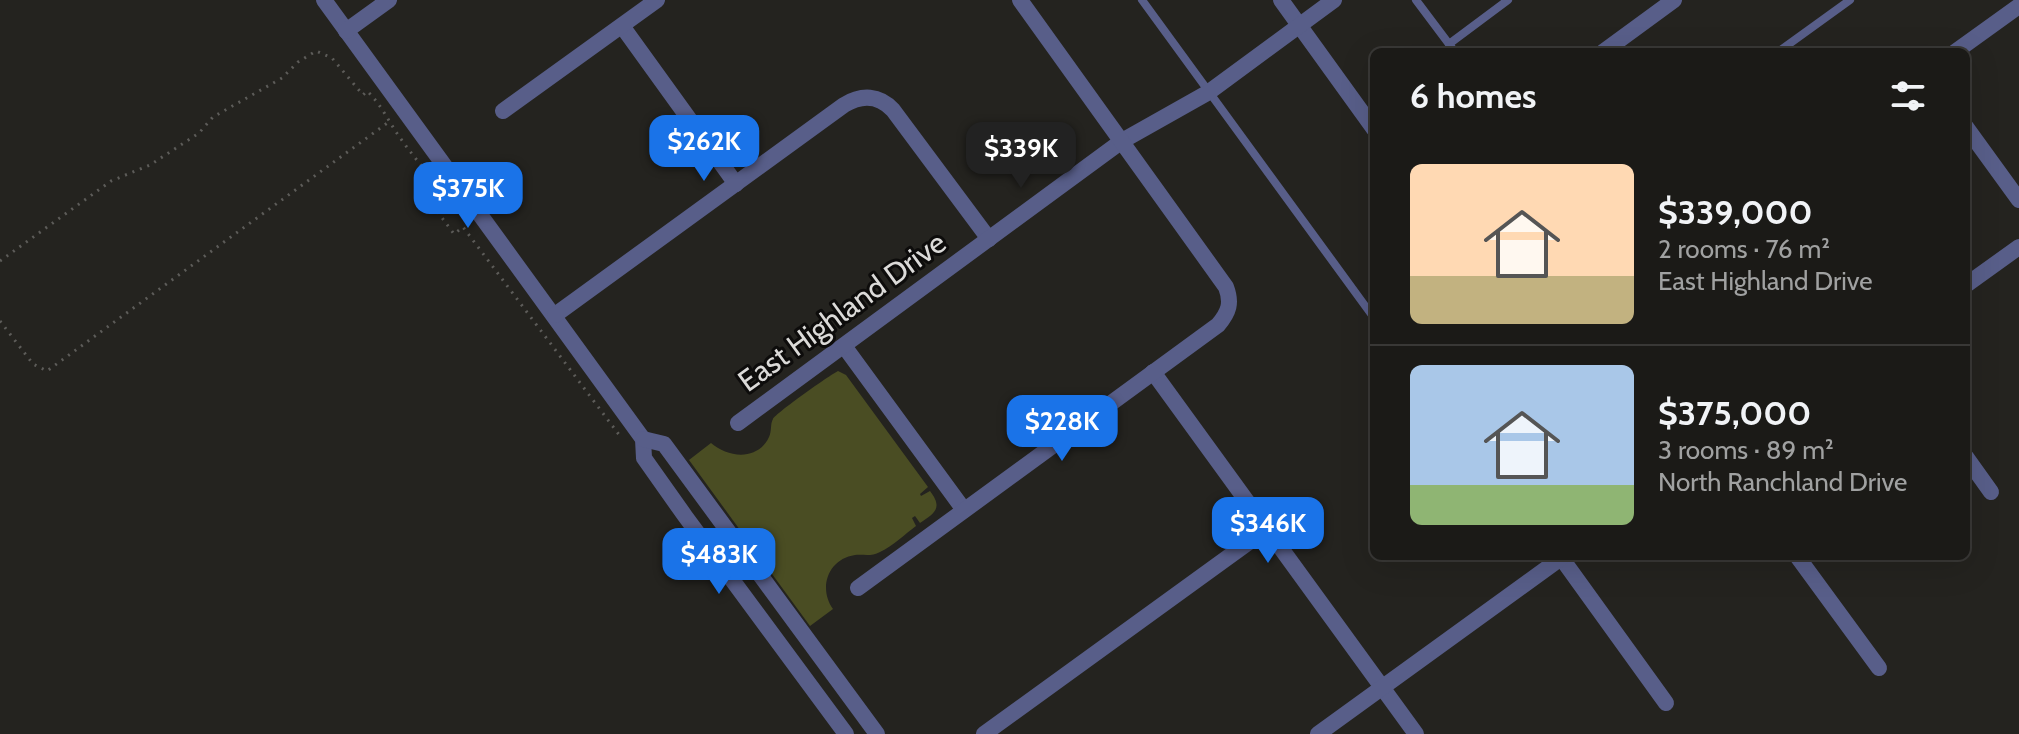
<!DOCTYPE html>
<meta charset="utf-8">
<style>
body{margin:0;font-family:Cabin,sans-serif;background:#282724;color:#f1f3f6;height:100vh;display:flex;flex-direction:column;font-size:30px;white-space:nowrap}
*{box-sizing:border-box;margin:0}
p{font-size:26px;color:#a0a1a1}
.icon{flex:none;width:44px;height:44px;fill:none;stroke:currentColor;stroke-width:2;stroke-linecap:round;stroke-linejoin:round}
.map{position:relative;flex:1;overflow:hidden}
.sheet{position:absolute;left:1370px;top:48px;width:600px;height:512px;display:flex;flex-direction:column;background:#1b1a17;border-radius:12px;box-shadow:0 8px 32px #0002,0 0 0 2px #393836}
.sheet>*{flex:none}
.price{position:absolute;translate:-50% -68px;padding:0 18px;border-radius:16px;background:#1a73e8;color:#fff;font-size:26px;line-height:52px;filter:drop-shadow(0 2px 4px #0008)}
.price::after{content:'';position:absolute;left:50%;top:48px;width:24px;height:18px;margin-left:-12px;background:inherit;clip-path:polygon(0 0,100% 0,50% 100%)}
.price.active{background:#222;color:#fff}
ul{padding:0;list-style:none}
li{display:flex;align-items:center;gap:24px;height:200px;padding:0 40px}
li+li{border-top:2px solid #393836}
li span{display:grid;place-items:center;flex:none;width:224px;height:160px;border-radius:12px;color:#555}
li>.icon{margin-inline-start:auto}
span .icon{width:96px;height:96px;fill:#fffc;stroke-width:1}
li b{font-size:34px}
h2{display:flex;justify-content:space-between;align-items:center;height:96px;padding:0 40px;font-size:34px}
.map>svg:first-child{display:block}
.green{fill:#4a4d23}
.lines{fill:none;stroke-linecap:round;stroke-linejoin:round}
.path{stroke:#5d5c59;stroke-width:3;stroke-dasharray:2 6;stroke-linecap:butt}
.service{stroke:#585e89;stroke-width:8}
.minor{stroke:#585e89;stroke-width:16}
.labels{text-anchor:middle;stroke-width:6;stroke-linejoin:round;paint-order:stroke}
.street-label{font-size:30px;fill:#dbdad8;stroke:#0d0c0b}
</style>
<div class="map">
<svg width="2019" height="734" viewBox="0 0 2019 734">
<rect width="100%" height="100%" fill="#24231f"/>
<path class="green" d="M838,371L846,375L928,487L920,494L921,496L930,491C943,508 935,513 920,523L915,516L912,518L916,526C905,534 893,546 880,552C871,557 863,554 855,555C828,559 818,588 833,609L810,626L689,460L711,443C728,458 758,461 769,437C772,431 770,424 773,419C776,413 830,375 838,371Z"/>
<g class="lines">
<g class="path">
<path d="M0,261L111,181L150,165L199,133L213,117L282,78L298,62L316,51L332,58L363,95L367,91C382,105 389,123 401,139C416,161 434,177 443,204L437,211L454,234L463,227L620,436"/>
<polyline points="0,321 33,364 47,371 390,121"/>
</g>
<g class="service">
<polyline points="1142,0 1374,318"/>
<polyline points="1416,0 1455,52"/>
<polyline points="1449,44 1508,0"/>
<polyline points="1778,52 1850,0"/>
</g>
<g class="minor">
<polyline points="324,0 643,439 644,458 685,516 846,734"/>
<polyline points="1281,0 1374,129"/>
<polyline points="622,26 736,184"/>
<polyline points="346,31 389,0"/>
<polyline points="1603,52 1674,0"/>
<polyline points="1955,52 2019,6"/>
<polyline points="503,111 657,0"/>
<polyline points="1966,127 2019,200"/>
<polyline points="1966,285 2019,247"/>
<path d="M555,315L844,105C862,94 879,95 893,110L989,239"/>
<polyline points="844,346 964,510"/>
<polyline points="1153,372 1416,734"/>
<polyline points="738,423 1122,141 1209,92 1334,0"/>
<polyline points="643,439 664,444 877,734"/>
<polyline points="1966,457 1991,492"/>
<polyline points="1560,556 1666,703"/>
<polyline points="1797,556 1879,668"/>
<path d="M858,588L1218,325C1229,312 1232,303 1226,287L1020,0"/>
<polyline points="984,734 1267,529"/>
<polyline points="1318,734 1561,558"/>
</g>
</g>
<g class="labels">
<g class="street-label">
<text transform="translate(842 312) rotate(-36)" y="10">East Highland Drive</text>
</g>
</g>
</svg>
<b class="price" style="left:704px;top:183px">$262K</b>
<b class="price active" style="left:1021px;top:190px">$339K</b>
<b class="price" style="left:468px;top:230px">$375K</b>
<b class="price" style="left:1062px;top:463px">$228K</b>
<b class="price" style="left:1268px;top:565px">$346K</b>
<b class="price" style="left:719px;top:596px">$483K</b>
<section class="sheet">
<h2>6 homes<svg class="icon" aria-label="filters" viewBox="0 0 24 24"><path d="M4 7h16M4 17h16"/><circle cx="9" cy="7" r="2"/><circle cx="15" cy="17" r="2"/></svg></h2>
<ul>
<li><span style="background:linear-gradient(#ffd9b3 70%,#c2b280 0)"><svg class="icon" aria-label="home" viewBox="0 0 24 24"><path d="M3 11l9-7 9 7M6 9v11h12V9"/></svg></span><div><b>$339,000</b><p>2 rooms · 76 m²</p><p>East Highland Drive</p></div></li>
<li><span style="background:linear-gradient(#a9c7e8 75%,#8fb573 0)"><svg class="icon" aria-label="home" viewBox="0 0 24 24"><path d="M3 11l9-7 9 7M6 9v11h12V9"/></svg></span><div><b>$375,000</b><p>3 rooms · 89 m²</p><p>North Ranchland Drive</p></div></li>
</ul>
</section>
</div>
